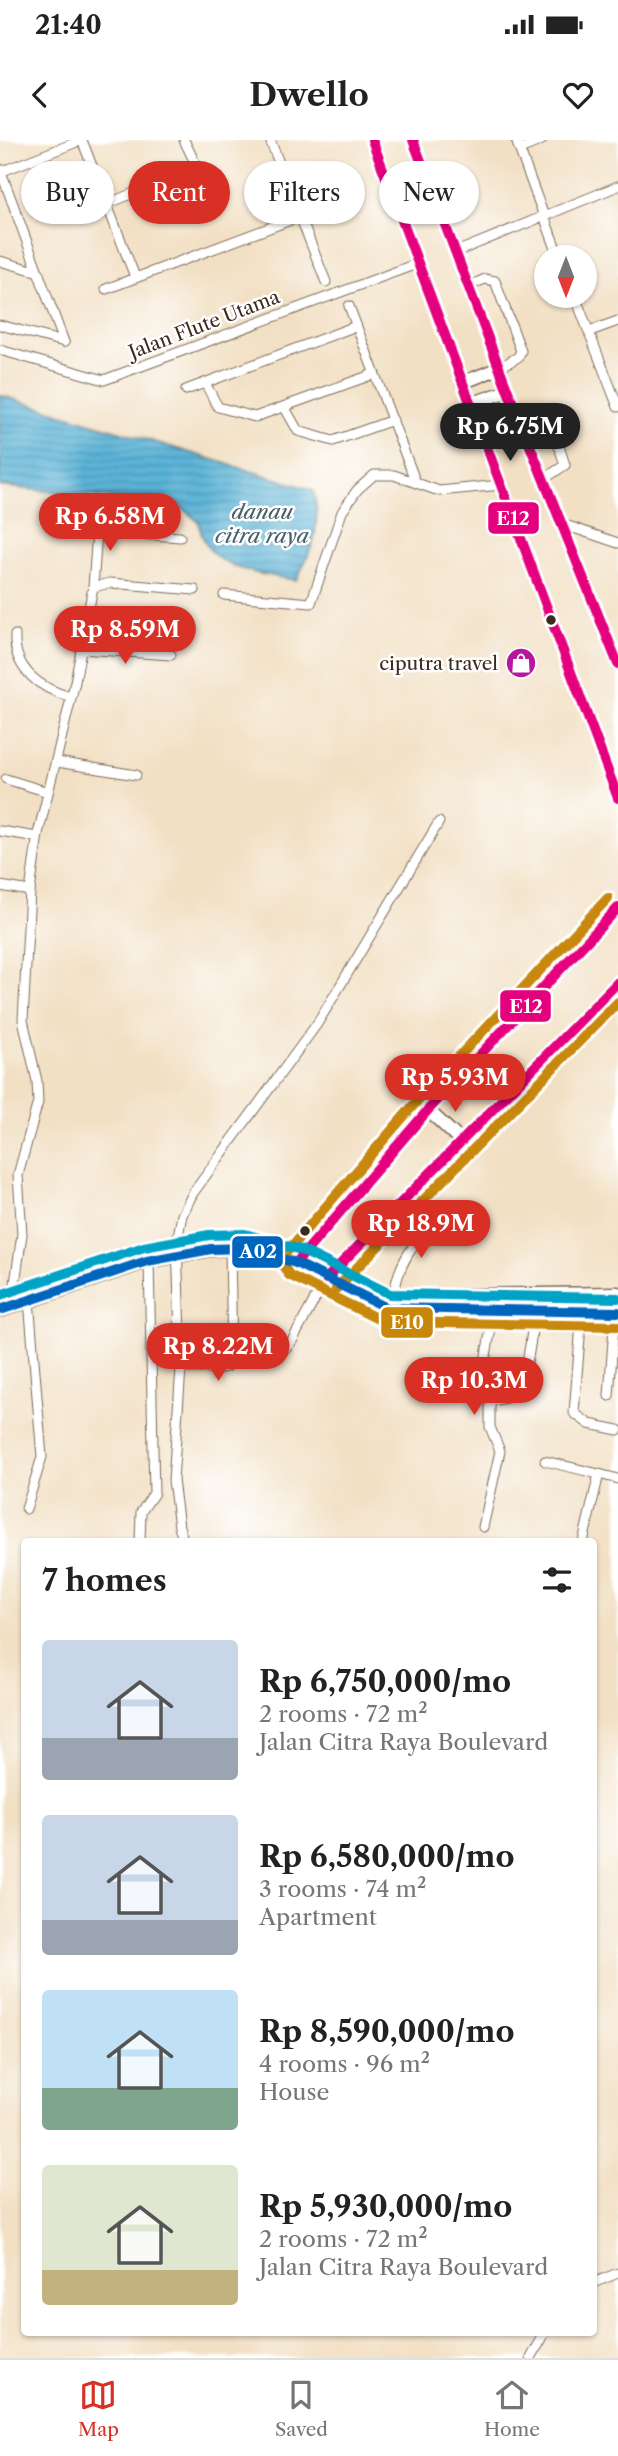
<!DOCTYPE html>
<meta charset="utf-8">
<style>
body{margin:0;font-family:"Libre Caslon Text",serif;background:#f2f2f2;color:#222;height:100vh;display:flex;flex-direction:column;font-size:26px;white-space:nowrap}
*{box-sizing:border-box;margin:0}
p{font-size:23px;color:#767676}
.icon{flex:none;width:38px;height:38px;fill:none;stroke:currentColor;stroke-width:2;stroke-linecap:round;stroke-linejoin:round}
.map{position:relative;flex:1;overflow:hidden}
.side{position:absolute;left:21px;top:1398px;width:576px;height:798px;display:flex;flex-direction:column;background:#fff;border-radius:7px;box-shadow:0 2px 5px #0004}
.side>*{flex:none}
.top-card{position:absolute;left:21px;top:21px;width:578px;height:63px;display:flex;gap:14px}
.needle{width:46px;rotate:180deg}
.buttons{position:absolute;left:534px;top:105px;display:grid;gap:14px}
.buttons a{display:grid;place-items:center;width:63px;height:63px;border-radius:50%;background:#fff;box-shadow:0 2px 5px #0004;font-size:35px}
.price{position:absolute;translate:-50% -60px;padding:0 16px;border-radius:24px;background:#d93025;color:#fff;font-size:23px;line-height:46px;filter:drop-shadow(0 2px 4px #0008)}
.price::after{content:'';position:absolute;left:50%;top:42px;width:21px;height:16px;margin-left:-10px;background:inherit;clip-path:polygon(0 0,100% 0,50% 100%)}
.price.active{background:#222;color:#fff}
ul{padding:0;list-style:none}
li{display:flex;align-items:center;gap:21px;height:175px;padding:0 21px}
li span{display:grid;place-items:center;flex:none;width:196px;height:140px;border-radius:7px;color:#555}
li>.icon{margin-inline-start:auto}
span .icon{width:84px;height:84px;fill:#fffc;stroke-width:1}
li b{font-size:30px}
h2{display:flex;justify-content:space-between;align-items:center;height:84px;padding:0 21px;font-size:30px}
.tag{padding:0 24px;border-radius:32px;background:#fff;box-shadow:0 2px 5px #0004;font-size:24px;line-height:63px}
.tag.active{background:#d93025;color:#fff}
.status{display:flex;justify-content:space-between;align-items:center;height:49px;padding:0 35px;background:#fff;direction:ltr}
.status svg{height:19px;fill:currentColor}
header{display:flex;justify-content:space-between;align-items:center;height:91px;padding:0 21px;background:#fff;font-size:32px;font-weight:800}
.tab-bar{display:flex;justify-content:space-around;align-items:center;height:98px;border-top:2px solid #e0e0e0;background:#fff;font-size:19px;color:#767676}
.tab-bar a{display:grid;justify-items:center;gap:4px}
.tab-bar .active{color:#d93025}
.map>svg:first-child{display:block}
.water{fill:url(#water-rules);stroke:#4b6f7b;stroke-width:2}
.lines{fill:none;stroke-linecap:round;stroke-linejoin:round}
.minor-casing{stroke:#7b6a58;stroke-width:11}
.secondary-casing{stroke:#7b6a58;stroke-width:15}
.trunk-casing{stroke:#7b6a58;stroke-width:17}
.minor{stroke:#fff;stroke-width:9}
.secondary{stroke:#fff;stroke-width:12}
.trunk{stroke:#fff;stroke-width:14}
.bus-1-casing{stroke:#fff;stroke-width:16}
.bus-2-casing{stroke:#fff;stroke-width:16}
.bus-3-casing{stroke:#fff;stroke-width:16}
.bus-4-casing{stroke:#fff;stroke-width:16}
.bus-1{stroke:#e5007d;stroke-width:10}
.bus-2{stroke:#c88708;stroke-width:10}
.bus-3{stroke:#0065bd;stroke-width:10}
.bus-4{stroke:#03a3c5;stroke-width:10}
.bus-dot{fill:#3b2a1e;stroke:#fff;stroke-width:2.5}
.labels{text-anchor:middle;stroke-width:5;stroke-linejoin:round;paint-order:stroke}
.street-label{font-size:19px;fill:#3b2a1e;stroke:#fff}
.poi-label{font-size:19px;fill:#3b2a1e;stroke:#fff;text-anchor:end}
.water-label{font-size:21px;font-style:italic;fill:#486168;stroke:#fff}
.line-badge{stroke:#fff;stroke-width:2.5}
.badge-label{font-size:19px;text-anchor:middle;font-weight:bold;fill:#fff}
</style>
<div class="status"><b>21:40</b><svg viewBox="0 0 49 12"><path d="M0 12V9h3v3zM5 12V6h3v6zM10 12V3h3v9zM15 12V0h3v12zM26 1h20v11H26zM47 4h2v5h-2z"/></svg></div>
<header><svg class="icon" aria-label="back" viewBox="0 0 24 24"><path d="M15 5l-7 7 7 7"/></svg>Dwello<svg class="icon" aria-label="heart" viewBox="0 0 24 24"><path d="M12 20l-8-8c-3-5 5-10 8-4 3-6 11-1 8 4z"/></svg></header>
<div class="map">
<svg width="618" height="2218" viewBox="0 0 618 2218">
<defs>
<pattern id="water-rules" width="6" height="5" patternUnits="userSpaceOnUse" patternTransform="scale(1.75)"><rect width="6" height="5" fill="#5bb4d8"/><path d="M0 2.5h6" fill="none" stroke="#4c93af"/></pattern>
</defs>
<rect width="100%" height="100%" fill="#fff"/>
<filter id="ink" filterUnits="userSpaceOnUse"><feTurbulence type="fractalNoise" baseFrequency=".0143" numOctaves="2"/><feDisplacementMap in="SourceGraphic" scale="14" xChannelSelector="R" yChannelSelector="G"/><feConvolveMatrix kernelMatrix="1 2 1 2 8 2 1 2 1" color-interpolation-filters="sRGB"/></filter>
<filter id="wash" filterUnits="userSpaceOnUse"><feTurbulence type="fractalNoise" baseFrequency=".00686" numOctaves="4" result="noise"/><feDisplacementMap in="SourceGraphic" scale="28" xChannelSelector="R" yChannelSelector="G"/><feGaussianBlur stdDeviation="1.57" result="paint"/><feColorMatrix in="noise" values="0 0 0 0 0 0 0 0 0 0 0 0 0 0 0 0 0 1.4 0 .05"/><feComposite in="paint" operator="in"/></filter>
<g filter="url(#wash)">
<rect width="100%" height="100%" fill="#f2e0c4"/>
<path class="water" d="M0,255L313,350C322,385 313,409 296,440C256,432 204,431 199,382L178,365L0,346Z"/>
</g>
<g filter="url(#ink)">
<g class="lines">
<g class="minor-casing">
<g id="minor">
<polyline points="270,0 326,142"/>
<polyline points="516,0 559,117"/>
<polyline points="520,9 542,0"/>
<polyline points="197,27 212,55"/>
<polyline points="0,29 64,202"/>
<polyline points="0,32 82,0 135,137"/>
<polyline points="107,64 197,27 184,0"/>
<polyline points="456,112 618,46"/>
<polyline points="0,121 39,132"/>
<polyline points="469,146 485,139 495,141 521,211 518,217 499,228"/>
<polyline points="106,149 301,76"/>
<polyline points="575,156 618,267"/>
<polyline points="349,166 416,343"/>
<polyline points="0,185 64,202"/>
<polyline points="590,191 618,181"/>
<polyline points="0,210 104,240 419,123"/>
<polyline points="205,243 218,267 255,277 374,234"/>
<polyline points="186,250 356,186"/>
<polyline points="285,268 298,291 333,301 393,280"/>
<polyline points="544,339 565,325 551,282"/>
<polyline points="562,384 618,403"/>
<polyline points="97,391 180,397"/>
<polyline points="93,447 98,378"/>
<polyline points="224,455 311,463 342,372 357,350 374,335 394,335 439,351 501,345"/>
<path d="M15,495C13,530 41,549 71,557"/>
<polyline points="82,509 171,515"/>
<polyline points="57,622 136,635"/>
<polyline points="6,639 48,652"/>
<polyline points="0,691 37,697"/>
<polyline points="0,746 30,751"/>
<path d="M394,1155C398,1122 414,1104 435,1080"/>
<polyline points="12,1165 22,1094 18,1035 38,962 37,941 23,880 30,751 38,694 75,542 93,447 110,443 195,450"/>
<polyline points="582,1172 574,1273 589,1284 618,1290"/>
<polyline points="278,1217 292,1201 326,1139"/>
<polyline points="181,1228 222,1228 228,1226 232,1217 230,1109"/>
<polyline points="609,1256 615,1172"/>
<path d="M490,1262C496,1260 505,1259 511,1256C528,1245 532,1191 534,1172"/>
<polyline points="545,1321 599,1334"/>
<polyline points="26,1369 42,1317 29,1160"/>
<polyline points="483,1387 500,1311 490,1287 490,1262 481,1244 494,1171"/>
<polyline points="140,1402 141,1372 154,1353 149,1121"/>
<polyline points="184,1402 179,1387 173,1340 181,1228 177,1101 182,1075 193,1053 317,884 439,682"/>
<polyline points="583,1402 599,1334 618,1339"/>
<polyline points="593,2143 618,2133"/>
<polyline points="531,2218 545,2193"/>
</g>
</g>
<g class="secondary-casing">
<g id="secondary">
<polyline points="372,0 618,658"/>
<polyline points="413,0 508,251 618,524"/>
<polyline points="462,243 499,228"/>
<polyline points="470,264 508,251"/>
<polyline points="428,970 461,1001"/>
<polyline points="296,1123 428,970 618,768"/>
<polyline points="326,1139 618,842"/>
</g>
</g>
<g class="trunk-casing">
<g id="trunk">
<polyline points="370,1157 618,1154"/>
<polyline points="0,1170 147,1121 211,1109 245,1108 296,1123 387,1168 618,1172"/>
</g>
</g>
<use href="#minor" class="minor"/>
<use href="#secondary" class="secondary"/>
<use href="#trunk" class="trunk"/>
<g class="bus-1-casing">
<g id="bus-1">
<polyline points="372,0 618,658"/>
<polyline points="413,0 508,251 618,524"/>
<polyline points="296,1123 428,970 618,768"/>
<polyline points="326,1139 618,842"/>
</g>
</g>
<g class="bus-2-casing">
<g id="bus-2">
<polyline points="608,758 418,960 285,1114 282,1124 289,1135 384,1182 618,1186"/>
<polyline points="336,1149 618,862"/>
</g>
</g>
<g class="bus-3-casing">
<polyline id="bus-3" points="0,1170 147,1121 211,1109 245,1108 296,1123 387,1168 618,1172"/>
</g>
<g class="bus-4-casing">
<polyline id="bus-4" points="0,1155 144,1107 209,1095 245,1094 301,1110 390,1154 618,1158"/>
</g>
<use href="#bus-1" class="bus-1"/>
<use href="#bus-2" class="bus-2"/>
<use href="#bus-3" class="bus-3"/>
<use href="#bus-4" class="bus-4"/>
</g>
</g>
<defs>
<g id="shop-disc" transform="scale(1.575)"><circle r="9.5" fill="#b5179e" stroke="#fff"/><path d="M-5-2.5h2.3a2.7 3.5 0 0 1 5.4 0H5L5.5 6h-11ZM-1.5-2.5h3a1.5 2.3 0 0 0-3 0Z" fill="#fff"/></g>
</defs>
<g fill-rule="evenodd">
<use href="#shop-disc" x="521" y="523"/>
</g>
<g class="bus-dot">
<circle cx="551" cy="480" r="6"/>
<circle cx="305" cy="1091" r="6"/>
</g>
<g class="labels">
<g class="street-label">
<text transform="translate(204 184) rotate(-21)" y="7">Jalan Flute Utama</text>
</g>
<g class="poi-label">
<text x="498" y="530">ciputra travel</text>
</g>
<g class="water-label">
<text x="262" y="379">danau<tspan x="262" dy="24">citra raya</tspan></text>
</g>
</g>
<g class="line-badge">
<rect x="487" y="361" width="53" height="34" rx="7" fill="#e5007d"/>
<rect x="499" y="849" width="53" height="34" rx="7" fill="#e5007d"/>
<rect x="231" y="1095" width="53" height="34" rx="7" fill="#0065bd"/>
<rect x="380" y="1166" width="54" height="33" rx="7" fill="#c88708"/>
</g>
<g class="badge-label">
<text x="513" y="385">E12</text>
<text x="526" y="873">E12</text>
<text x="258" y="1118">A02</text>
<text x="407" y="1189">E10</text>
</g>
</svg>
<div class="buttons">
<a><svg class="needle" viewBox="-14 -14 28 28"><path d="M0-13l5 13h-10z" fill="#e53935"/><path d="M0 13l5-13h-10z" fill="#767676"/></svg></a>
</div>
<b class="price active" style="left:510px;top:323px">Rp 6.75M</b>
<b class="price" style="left:110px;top:413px">Rp 6.58M</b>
<b class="price" style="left:125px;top:526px">Rp 8.59M</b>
<b class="price" style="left:455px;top:974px">Rp 5.93M</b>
<b class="price" style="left:421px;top:1120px">Rp 18.9M</b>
<b class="price" style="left:218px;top:1243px">Rp 8.22M</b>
<b class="price" style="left:474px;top:1277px">Rp 10.3M</b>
<div class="top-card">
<a class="tag">Buy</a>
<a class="tag active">Rent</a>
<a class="tag">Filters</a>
<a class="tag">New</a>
</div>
<section class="side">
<h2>7 homes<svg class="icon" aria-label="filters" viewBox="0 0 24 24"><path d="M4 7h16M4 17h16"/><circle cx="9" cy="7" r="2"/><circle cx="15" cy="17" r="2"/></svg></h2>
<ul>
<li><span style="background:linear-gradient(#c9d6e8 70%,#9aa5b1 0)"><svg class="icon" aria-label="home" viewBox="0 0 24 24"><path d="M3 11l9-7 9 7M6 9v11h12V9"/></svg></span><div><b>Rp 6,750,000/mo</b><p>2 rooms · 72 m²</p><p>Jalan Citra Raya Boulevard</p></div></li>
<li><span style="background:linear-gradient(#c9d6e8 75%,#9aa5b1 0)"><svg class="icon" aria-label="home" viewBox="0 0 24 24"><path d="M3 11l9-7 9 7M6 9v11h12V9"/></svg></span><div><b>Rp 6,580,000/mo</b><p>3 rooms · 74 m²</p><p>Apartment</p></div></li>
<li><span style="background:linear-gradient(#bfe0f5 70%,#7fa58c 0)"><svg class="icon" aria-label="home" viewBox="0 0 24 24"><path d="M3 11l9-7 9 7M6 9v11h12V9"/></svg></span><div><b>Rp 8,590,000/mo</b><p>4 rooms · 96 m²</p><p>House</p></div></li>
<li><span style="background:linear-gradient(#dfe7d0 75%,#c2b280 0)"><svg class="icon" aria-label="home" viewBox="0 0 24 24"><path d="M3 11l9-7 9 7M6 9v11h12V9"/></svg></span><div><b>Rp 5,930,000/mo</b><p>2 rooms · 72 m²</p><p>Jalan Citra Raya Boulevard</p></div></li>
</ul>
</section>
</div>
<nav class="tab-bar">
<a class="active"><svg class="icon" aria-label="map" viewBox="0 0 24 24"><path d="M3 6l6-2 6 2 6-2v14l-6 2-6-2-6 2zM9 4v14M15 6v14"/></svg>Map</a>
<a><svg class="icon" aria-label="saved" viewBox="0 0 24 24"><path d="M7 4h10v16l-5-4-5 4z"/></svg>Saved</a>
<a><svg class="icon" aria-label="home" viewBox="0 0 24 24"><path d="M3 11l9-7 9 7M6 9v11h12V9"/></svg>Home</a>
</nav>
